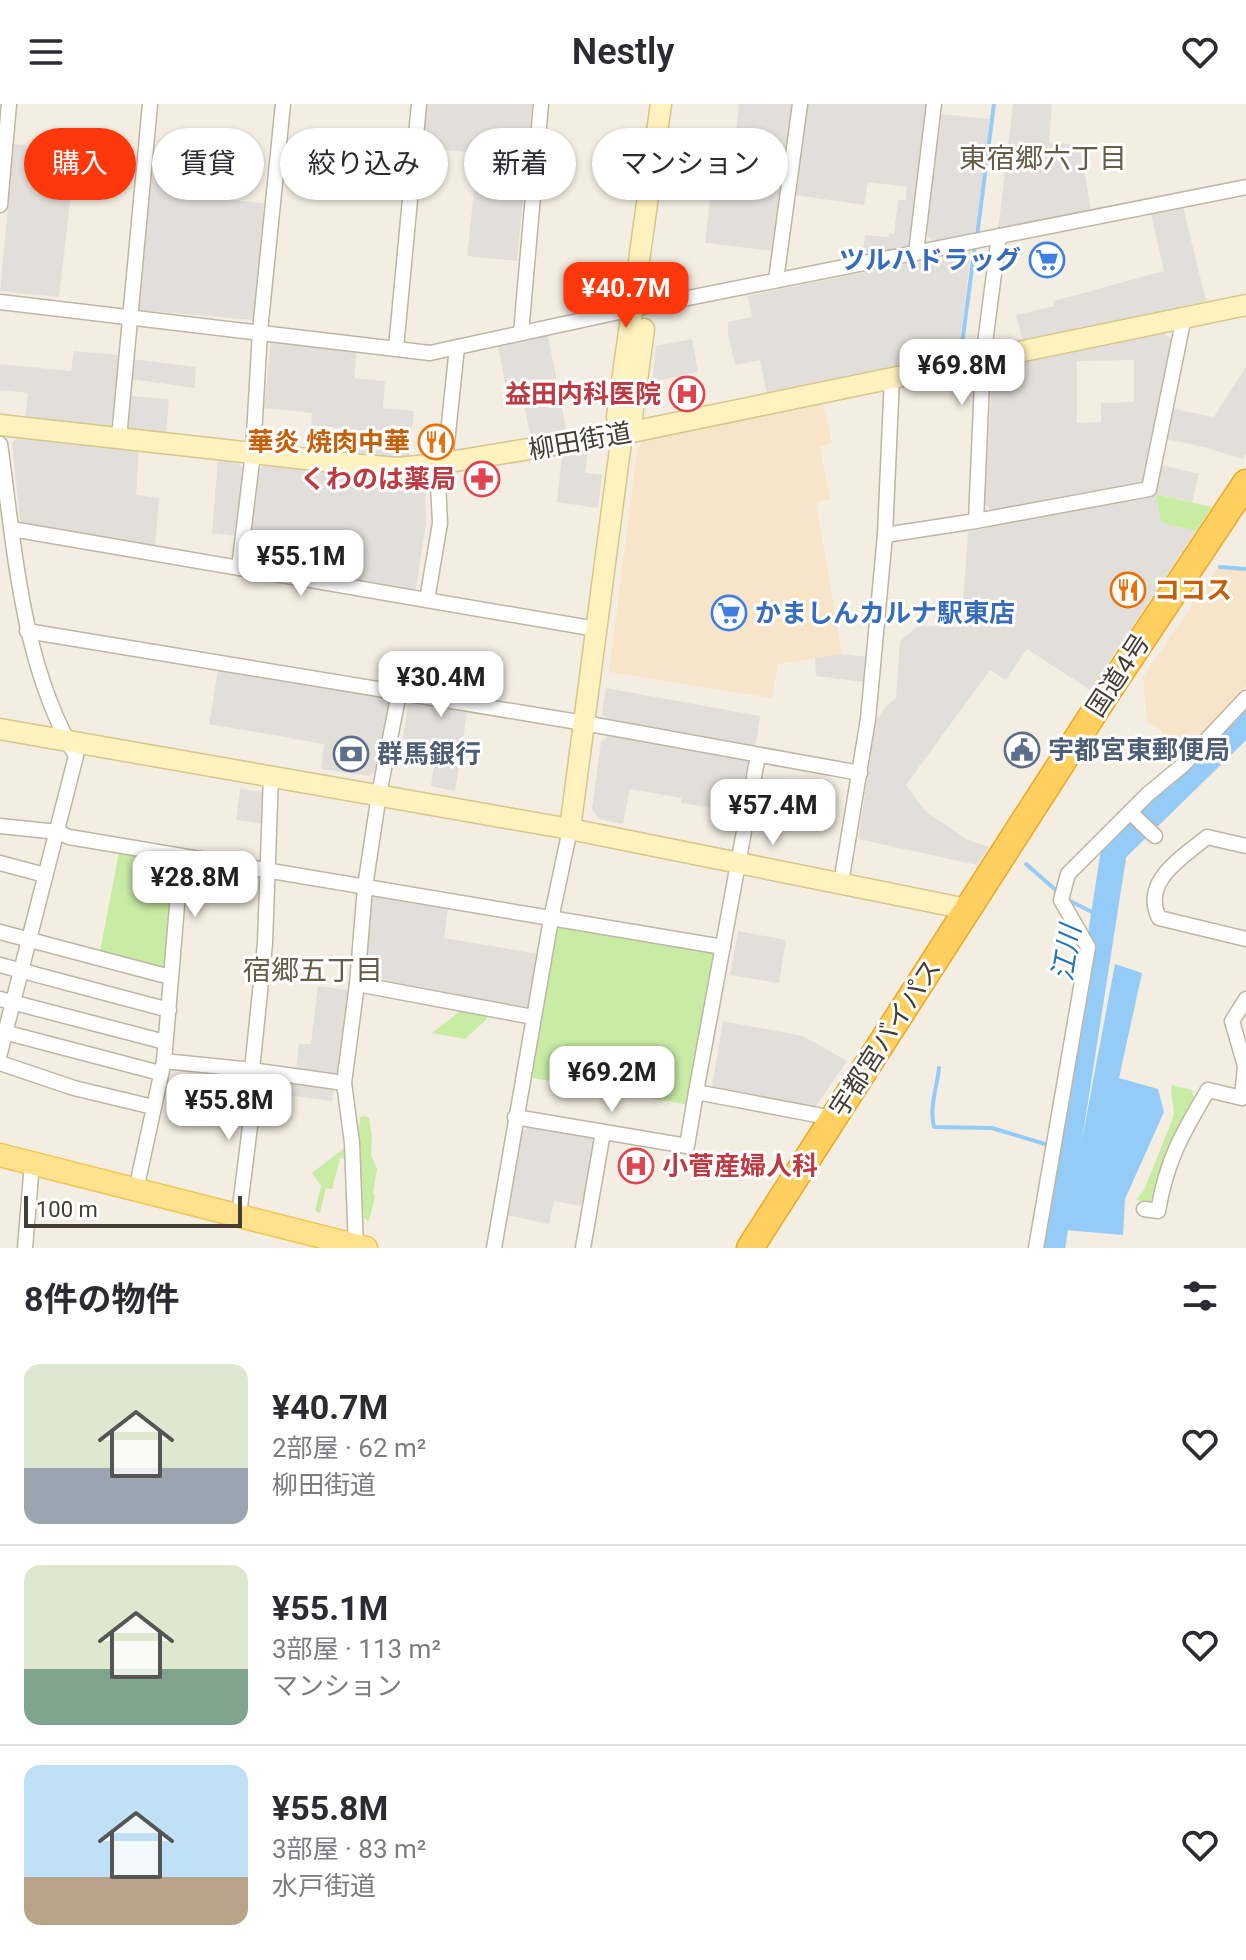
<!DOCTYPE html>
<html lang="ja">
<meta charset="utf-8">
<style>
body{margin:0;font-family:Roboto,"Noto Sans JP",sans-serif;background:#f2f2f3;color:#2b2b33;height:100vh;display:flex;flex-direction:column;font-size:30px;white-space:nowrap}
*{box-sizing:border-box;margin:0}
p{font-size:26px;color:#7c7c81}
.icon{flex:none;width:44px;height:44px;fill:none;stroke:currentColor;stroke-width:2;stroke-linecap:round;stroke-linejoin:round}
.map{position:relative;height:1144px;overflow:hidden}
.panel{display:flex;flex-direction:column;background:#fff;flex:1}
.panel>*{flex:none}
.guide{position:absolute;left:24px;top:24px;width:800px;height:72px;display:flex;gap:16px}
.scale{position:absolute;left:24px;bottom:20px;width:218px;box-sizing:border-box;padding-left:8px;border:4px solid #443d31;border-top:0;font-size:22px;line-height:28px;white-space:nowrap;color:#443d31;-webkit-text-stroke:6px #fff;paint-order:stroke}
.price{position:absolute;translate:-50% -68px;padding:0 18px;border-radius:16px;background:#fff;color:#222;font-size:26px;line-height:52px;filter:drop-shadow(0 2px 4px #0008)}
.price::after{content:'';position:absolute;left:50%;top:48px;width:24px;height:18px;margin-left:-12px;background:inherit;clip-path:polygon(0 0,100% 0,50% 100%)}
.price.current{background:#ff380b;color:#fff}
ul{padding:0;list-style:none}
li{display:flex;align-items:center;gap:24px;height:200px;padding:0 24px}
li+li{border-top:2px solid #e1e1e2}
li span{display:grid;place-items:center;flex:none;width:224px;height:160px;border-radius:16px;color:#555}
li>.icon{margin-inline-start:auto}
span .icon{width:96px;height:96px;fill:#fffc;stroke-width:1}
li b{font-size:34px}
h2{display:flex;justify-content:space-between;align-items:center;height:96px;padding:0 24px;font-size:34px}
.tag{padding:0 28px;border-radius:36px;background:#fff;box-shadow:0 2px 6px #0004;font-size:28px;line-height:72px}
.tag.current{background:#ff380b;color:#fff}
header{display:flex;justify-content:space-between;align-items:center;height:104px;padding:0 24px;background:#fff;font-size:36px;font-weight:600}
.map>svg:first-child{display:block}
.commercial{fill:#f8e5c9}
.green{fill:#c9eca5}
.parking{fill:#e2dfda;fill-rule:evenodd}
.water{fill:#95ccf7}
.lines{fill:none;stroke-linecap:round;stroke-linejoin:round}
.stream{stroke:#95ccf7;stroke-width:4}
.river{stroke:#95ccf7;stroke-width:26}
.street-casing{stroke:#beb6a3;stroke-width:17}
.secondary-casing{stroke:#d7c68b;stroke-width:23}
.primary-casing{stroke:#efc553;stroke-width:25}
.highway-casing{stroke:#eca821;stroke-width:29}
.street{stroke:#fff;stroke-width:14}
.secondary{stroke:#fff2be;stroke-width:20}
.primary{stroke:#ffe28d;stroke-width:22}
.highway{stroke:#ffcf5f;stroke-width:26}
.labels{text-anchor:middle;stroke-width:6;stroke-linejoin:round;paint-order:stroke}
.shop-label{font-size:26px;font-weight:bold;fill:#366cbe;stroke:#fff;text-anchor:end}
.health-label{font-size:26px;font-weight:bold;fill:#be3a42;stroke:#fff;text-anchor:end}
.street-label{font-size:26px;fill:#443d31;stroke:#fff}
.food-label{font-size:26px;font-weight:bold;fill:#c56008;stroke:#fff;text-anchor:end}
.service-label{font-size:26px;font-weight:bold;fill:#4e5e75;stroke:#fff;text-anchor:start}
.neighbourhood-label{font-size:28px;fill:#685c48;stroke:#fff}
.water-label{font-size:28px;font-style:italic;fill:#2174b9;stroke:#fff}
</style>
<header><svg class="icon" aria-label="menu" viewBox="0 0 24 24"><path d="M4 6h16M4 12h16M4 18h16"/></svg>Nestly<svg class="icon" aria-label="heart" viewBox="0 0 24 24"><path d="M12 20l-8-8c-3-5 5-10 8-4 3-6 11-1 8 4z"/></svg></header>
<div class="map">
<svg width="1246" height="1144" viewBox="0 0 1246 1144">
<rect width="100%" height="100%" fill="#f3eee1"/>
<g class="commercial">
<polygon points="822,296 832,339 820,343 830,395 816,399 842,550 778,560 772,594 609,568 637,345 647,333"/>
<polygon points="1218,463 1246,467 1246,581 1240,595 1178,656 1160,625 1147,619 1143,573"/>
</g>
<g class="green">
<polygon points="1155,390 1212,403 1196,427 1161,419"/>
<polygon points="119,748 173,758 177,762 168,862 164,865 100,848"/>
<polygon points="553,820 719,847 690,1001 527,973"/>
<polygon points="463,905 487,909 487,915 465,935 432,929"/>
<path d="M1172,981L1192,986L1195,996C1177,1029 1161,1058 1153,1095L1148,1098L1136,1096L1144,1086L1173,1014C1176,1002 1169,993 1172,981Z"/>
<polygon points="364,1012 369,1014 372,1033 371,1051 377,1065 373,1088 375,1093 369,1117 364,1114 358,1036 360,1013"/>
<polygon points="347,1042 347,1055 340,1054 332,1085 326,1084 320,1109 315,1107 321,1082 312,1069"/>
</g>
<g class="parking">
<polygon points="426,0 532,0 517,157 467,152 478,49 422,44"/>
<polygon points="739,0 792,0 775,147 705,139 712,78 730,79"/>
<polygon points="807,0 932,0 910,143 854,156 856,144 863,145 865,131 888,133 889,129 894,130 898,96 906,96 907,83 868,78 864,101 795,91"/>
<polygon points="1013,0 1052,0 1049,38 1080,41 1091,107 998,127"/>
<polygon points="942,10 990,15 975,131 936,139 926,130"/>
<polygon points="14,40 76,47 59,193 0,187"/>
<polygon points="151,49 182,52 180,83 205,85 205,94 264,99 254,216 138,206"/>
<polygon points="1183,103 1206,197 1024,241 1016,211 1054,202 1054,197 1164,167 1151,110"/>
<polygon points="971,146 959,248 767,290 760,256 735,261 728,230 728,218 752,213 748,192"/>
<path d="M1164,229L1174,238L1146,373L1139,380L993,408L984,399L993,269L1001,261ZM1134,256V298L1101,299V318L1077,319V257Z"/>
<polygon points="548,232 567,329 531,336 524,300 509,302 498,241"/>
<polygon points="692,235 698,268 652,278 656,242"/>
<polygon points="271,237 357,245 354,274 385,277 383,304 414,307 409,356 346,350 348,325 311,321 312,309 264,304"/>
<polygon points="74,247 120,251 113,322 25,314 28,289 0,286 0,260 71,267"/>
<polygon points="132,255 196,263 195,284 130,275"/>
<polygon points="1246,263 1246,350 1243,355 1207,344 1167,335 1174,305 1214,313"/>
<polygon points="131,292 169,295 166,330 128,327"/>
<polygon points="19,332 139,345 136,391 159,394 155,444 26,423 20,416 12,339"/>
<polygon points="588,346 585,369 602,371 598,404 557,398 562,352"/>
<polygon points="218,356 237,357 243,365 238,432 212,429"/>
<polygon points="266,360 351,369 421,370 425,373 426,419 416,484 412,488 256,462 249,453 257,366"/>
<polygon points="1161,361 1199,370 1192,398 1156,390 1161,419 1196,427 1090,586 1027,545 1006,576 990,566 906,681 925,707 968,736 989,743 977,761 858,735 876,617 886,602 896,594 900,537 918,522 961,523 968,428 1155,390"/>
<polygon points="842,550 869,553 864,578 816,572 815,554"/>
<polygon points="218,566 382,593 389,602 378,666 369,672 321,665 324,640 209,620"/>
<polygon points="606,584 760,612 756,640 751,643 610,618 602,610"/>
<polygon points="411,599 467,609 455,687 431,682 436,647 402,641 408,601"/>
<polygon points="609,631 746,655 754,664 745,710 681,699 681,694 630,685 623,720 599,715 592,705 601,638"/>
<polygon points="240,685 262,688 266,692 264,720 236,716"/>
<polygon points="375,791 448,804 444,834 538,850 530,900 524,905 367,879 363,873 370,796"/>
<polygon points="738,827 786,836 779,879 730,871"/>
<polygon points="318,882 348,886 338,968 333,972 296,967 299,940 311,940"/>
<polygon points="723,917 803,932 847,957 814,1005 715,988 712,982"/>
<polygon points="261,974 334,985 332,997 259,987"/>
<polygon points="530,1022 592,1032 597,1039 587,1103 554,1097 549,1120 507,1111 521,1029"/>
</g>
<polygon class="water" points="1115,860 1142,869 1119,974 1158,985 1164,1008 1125,1095 1123,1131 1065,1126"/>
<g class="lines">
<g class="stream">
<polyline points="977,132 994,0"/>
<polyline points="961,248 975,141"/>
<polyline points="1220,463 1246,465"/>
<polyline points="1026,760 1058,788"/>
<polyline points="1066,795 1104,814"/>
<path d="M939,964C937,985 929,1002 934,1023L992,1024L1045,1040"/>
<polyline points="1059,1045 1067,1048"/>
</g>
<polyline class="river" points="1052,1144 1114,747 1246,618"/>
<g class="street-casing">
<g id="street">
<polyline points="0,101 9,0"/>
<polyline points="916,149 934,0"/>
<polyline points="776,176 800,0"/>
<polyline points="0,198 430,249 633,205 1246,83"/>
<polyline points="521,229 541,0"/>
<polyline points="396,244 419,0"/>
<polyline points="119,334 150,0"/>
<path d="M0,340C15,445 21,559 76,652L0,949"/>
<polyline points="445,358 457,243"/>
<polyline points="976,417 1149,385 1184,213"/>
<polyline points="12,425 596,525"/>
<polyline points="885,431 976,417 983,254 999,132"/>
<polyline points="239,464 253,349 260,227 283,0"/>
<polyline points="427,496 440,419 437,360"/>
<polyline points="27,527 584,619 860,669"/>
<polyline points="758,651 696,988 833,1014"/>
<polyline points="1130,708 1155,732"/>
<polyline points="0,722 58,728 69,733 723,843"/>
<path d="M1246,742L1207,733C1182,754 1141,777 1159,814L1246,835"/>
<polyline points="0,759 45,771"/>
<polyline points="841,779 868,615 885,431 892,273"/>
<polyline points="0,828 170,873"/>
<polyline points="0,861 169,906"/>
<polyline points="357,880 533,913"/>
<polyline points="0,895 165,938"/>
<polyline points="0,927 160,969"/>
<polyline points="164,957 252,966 265,839 271,671"/>
<polyline points="0,959 74,984 153,1003"/>
<polyline points="515,1013 687,1042 696,988"/>
<polyline points="136,1086 164,957 181,754"/>
<path d="M1144,1105L1158,1107C1167,1055 1182,1030 1208,986L1242,994L1245,962L1232,917L1246,895"/>
<polyline points="239,1111 252,1006 252,966 344,979"/>
<polyline points="25,1144 32,1059"/>
<polyline points="356,1144 352,1039 344,979 357,880 365,783 379,690 399,589"/>
<polyline points="494,1144 551,815 570,725"/>
<polyline points="583,1144 603,1028"/>
<polyline points="1036,1144 1088,843 1061,796 1068,770 1148,690 1183,661 1246,594"/>
</g>
</g>
<g class="secondary-casing">
<g id="secondary">
<polyline points="0,321 361,361 398,364 437,360 622,330 1246,201"/>
<polyline points="622,330 632,313 644,225"/>
<polyline points="0,625 570,725 967,805"/>
<polyline points="570,725 622,330 617,313 661,0"/>
</g>
</g>
<g class="primary-casing">
<polyline id="primary" points="0,1051 366,1144"/>
</g>
<g class="highway-casing">
<polyline id="highway" points="750,1144 1104,593 1246,379"/>
</g>
<use href="#street" class="street"/>
<use href="#secondary" class="secondary"/>
<use href="#primary" class="primary"/>
<use href="#highway" class="highway"/>
</g>
<defs>
<g id="supermarket-ring" transform="scale(1.8)"><circle r="9.5" fill="#fff" stroke="#3f7fe0" stroke-width="1.5"/><path d="M-6-5.5h2.5l.6 2H6L4.5 2H-2.5L-4.4-4H-6ZM-1.5 3.2a1.3 1.3 0 1 0 .1 0ZM3 3.2a1.3 1.3 0 1 0 .1 0Z" fill="#3f7fe0"/></g>
<g id="hospital-ring" transform="scale(1.8)"><circle r="9.5" fill="#fff" stroke="#e0444e" stroke-width="1.5"/><path d="M-5-5h3v3.5h4V-5h3V5h-3V1.5h-4V5h-3Z" fill="#e0444e"/></g>
<g id="restaurant-ring" transform="scale(1.8)"><circle r="9.5" fill="#fff" stroke="#e8710a" stroke-width="1.5"/><path d="M-5-6h1v4h1v-4h1v4h1v-4h1v5L-1.5 .5V6h-2V.5L-5-1ZM5-6V6H3V1.5H1.5Q1.5-4 5-6Z" fill="#e8710a"/></g>
<g id="pharmacy-ring" transform="scale(1.8)"><circle r="9.5" fill="#fff" stroke="#e0444e" stroke-width="1.5"/><path d="M-2-6h4v4h4v4h-4v4h-4v-4h-4v-4h4Z" fill="#e0444e"/></g>
<g id="civic-ring" transform="scale(1.8)"><circle r="9.5" fill="#fff" stroke="#5c6f8a" stroke-width="1.5"/><path d="M-.6-6.5H3V-4.5H.6V-3L4-1V1h2V6H-6V1h2V-1L-.6-3ZM-1.2 2.5V6h2.4V2.5Z" fill="#5c6f8a"/></g>
<g id="bank-ring" transform="scale(1.8)"><circle r="9.5" fill="#fff" stroke="#5c6f8a" stroke-width="1.5"/><path d="M-6-4H6V4H-6ZM0-2.3a2.3 2.3 0 1 0 0 4.6a2.3 2.3 0 1 0 0-4.6Z" fill="#5c6f8a"/></g>
</defs>
<g fill-rule="evenodd">
<use href="#supermarket-ring" x="1047" y="156"/>
<use href="#hospital-ring" x="687" y="290"/>
<use href="#restaurant-ring" x="436" y="338"/>
<use href="#pharmacy-ring" x="482" y="375"/>
<use href="#restaurant-ring" x="1128" y="486"/>
<use href="#supermarket-ring" x="729" y="509"/>
<use href="#civic-ring" x="1022" y="646"/>
<use href="#bank-ring" x="351" y="650"/>
<use href="#hospital-ring" x="636" y="1062"/>
</g>
<g class="labels">
<g class="shop-label">
<text x="1021" y="165">ツルハドラッグ</text>
<text x="755" y="518" text-anchor="start">かましんカルナ駅東店</text>
</g>
<g class="health-label">
<text x="661" y="299">益田内科医院</text>
<text x="456" y="384">くわのは薬局</text>
<text x="662" y="1071" text-anchor="start">小菅産婦人科</text>
</g>
<g class="street-label">
<text transform="translate(580 337) rotate(-10)" y="9">柳田街道</text>
<text transform="translate(1118 571) rotate(-57)" y="9">国道4号</text>
<text transform="translate(885 934) rotate(-57)" y="9">宇都宮バイパス</text>
</g>
<g class="food-label">
<text x="410" y="347">華炎 焼肉中華</text>
<text x="1154" y="495" text-anchor="start">ココス</text>
</g>
<g class="service-label">
<text x="1048" y="655">宇都宮東郵便局</text>
<text x="377" y="659">群馬銀行</text>
</g>
<g class="neighbourhood-label">
<text x="1043" y="64">東宿郷六丁目</text>
<text x="313" y="876">宿郷五丁目</text>
</g>
<g class="water-label">
<text transform="translate(1066 849) rotate(-81)" y="10">江川</text>
</g>
</g>
</svg>
<div class="scale">100 m</div>
<b class="price current" style="left:626px;top:226px">¥40.7M</b>
<b class="price" style="left:962px;top:303px">¥69.8M</b>
<b class="price" style="left:301px;top:494px">¥55.1M</b>
<b class="price" style="left:441px;top:615px">¥30.4M</b>
<b class="price" style="left:773px;top:743px">¥57.4M</b>
<b class="price" style="left:195px;top:815px">¥28.8M</b>
<b class="price" style="left:612px;top:1010px">¥69.2M</b>
<b class="price" style="left:229px;top:1038px">¥55.8M</b>
<div class="guide">
<a class="tag current">購入</a>
<a class="tag">賃貸</a>
<a class="tag">絞り込み</a>
<a class="tag">新着</a>
<a class="tag">マンション</a>
</div>
</div>
<section class="panel">
<h2>8件の物件<svg class="icon" aria-label="filters" viewBox="0 0 24 24"><path d="M4 7h16M4 17h16"/><circle cx="9" cy="7" r="2"/><circle cx="15" cy="17" r="2"/></svg></h2>
<ul>
<li><span style="background:linear-gradient(#dfe7d0 65%,#9aa5b1 0)"><svg class="icon" aria-label="home" viewBox="0 0 24 24"><path d="M3 11l9-7 9 7M6 9v11h12V9"/></svg></span><div><b>¥40.7M</b><p>2部屋 · 62 m²</p><p>柳田街道</p></div><svg class="icon" aria-label="heart" viewBox="0 0 24 24"><path d="M12 20l-8-8c-3-5 5-10 8-4 3-6 11-1 8 4z"/></svg></li>
<li><span style="background:linear-gradient(#dfe7d0 65%,#7fa58c 0)"><svg class="icon" aria-label="home" viewBox="0 0 24 24"><path d="M3 11l9-7 9 7M6 9v11h12V9"/></svg></span><div><b>¥55.1M</b><p>3部屋 · 113 m²</p><p>マンション</p></div><svg class="icon" aria-label="heart" viewBox="0 0 24 24"><path d="M12 20l-8-8c-3-5 5-10 8-4 3-6 11-1 8 4z"/></svg></li>
<li><span style="background:linear-gradient(#bfe0f5 70%,#b9a48a 0)"><svg class="icon" aria-label="home" viewBox="0 0 24 24"><path d="M3 11l9-7 9 7M6 9v11h12V9"/></svg></span><div><b>¥55.8M</b><p>3部屋 · 83 m²</p><p>水戸街道</p></div><svg class="icon" aria-label="heart" viewBox="0 0 24 24"><path d="M12 20l-8-8c-3-5 5-10 8-4 3-6 11-1 8 4z"/></svg></li>
</ul>
</section>
